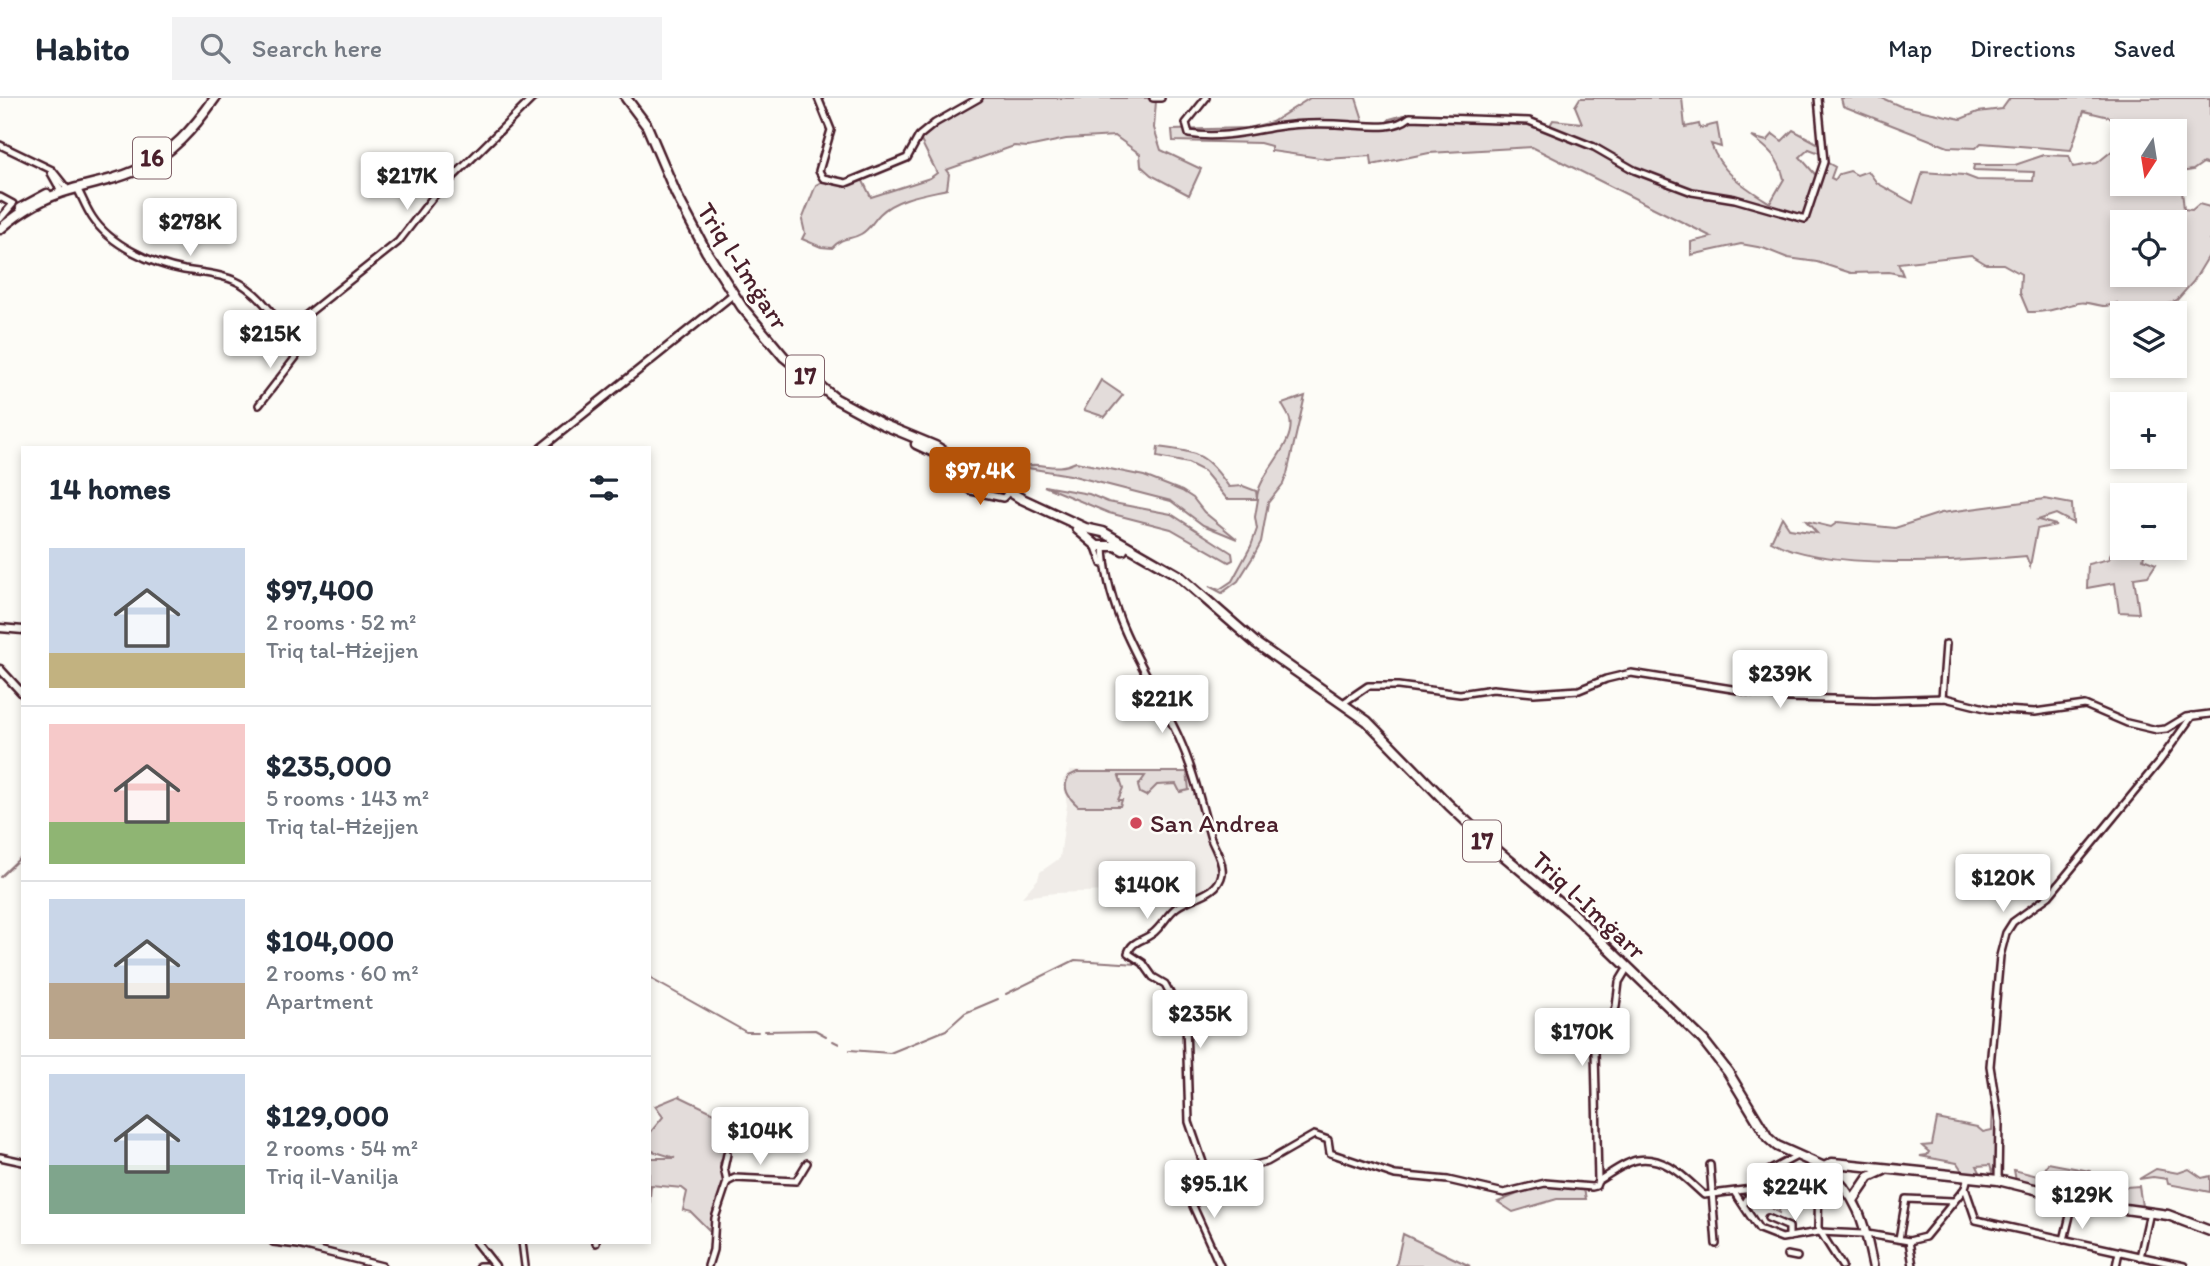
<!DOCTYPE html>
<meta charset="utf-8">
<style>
body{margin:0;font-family:Itim,sans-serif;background:#f2f2f3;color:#1f2937;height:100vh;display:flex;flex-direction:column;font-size:26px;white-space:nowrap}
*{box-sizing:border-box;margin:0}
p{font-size:23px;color:#747a83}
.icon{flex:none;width:38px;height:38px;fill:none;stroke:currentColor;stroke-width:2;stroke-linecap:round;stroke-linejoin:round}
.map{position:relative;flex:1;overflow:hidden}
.drawer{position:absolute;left:21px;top:348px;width:630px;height:798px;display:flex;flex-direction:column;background:#fff;border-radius:0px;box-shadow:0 4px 10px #0003}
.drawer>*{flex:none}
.needle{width:46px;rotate:192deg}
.buttons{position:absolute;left:2110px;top:21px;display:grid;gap:14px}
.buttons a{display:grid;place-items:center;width:77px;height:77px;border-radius:0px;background:#fff;box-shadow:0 4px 10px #0003;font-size:35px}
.price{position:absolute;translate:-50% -60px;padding:0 16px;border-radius:7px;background:#fff;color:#222;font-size:23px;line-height:46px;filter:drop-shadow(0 2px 4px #0008)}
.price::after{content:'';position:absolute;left:50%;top:42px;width:21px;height:16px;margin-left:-10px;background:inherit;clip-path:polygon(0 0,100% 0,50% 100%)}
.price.active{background:#b45309;color:#fff}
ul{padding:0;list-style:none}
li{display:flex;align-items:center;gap:21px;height:175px;padding:0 28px}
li+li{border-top:2px solid #e0e1e3}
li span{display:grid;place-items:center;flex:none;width:196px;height:140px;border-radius:0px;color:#555}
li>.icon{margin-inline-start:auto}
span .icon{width:84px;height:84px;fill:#fffc;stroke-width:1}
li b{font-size:30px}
h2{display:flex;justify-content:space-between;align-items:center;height:84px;padding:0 28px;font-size:30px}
header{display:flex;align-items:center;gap:42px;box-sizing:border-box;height:98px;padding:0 35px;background:#fff;border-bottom:2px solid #e0e1e3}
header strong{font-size:33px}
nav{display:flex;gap:38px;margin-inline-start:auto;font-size:24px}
.search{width:490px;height:63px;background:#f2f2f3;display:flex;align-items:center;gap:18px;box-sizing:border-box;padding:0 24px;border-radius:0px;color:#747a83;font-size:26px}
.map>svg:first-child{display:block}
.built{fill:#f0ece8}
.green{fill:#e3dcda;stroke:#967e82;stroke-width:2;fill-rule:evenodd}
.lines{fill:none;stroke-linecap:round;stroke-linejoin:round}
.stream{stroke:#91777b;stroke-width:2}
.minor-casing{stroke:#4a1f2b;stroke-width:10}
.tertiary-casing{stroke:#4a1f2b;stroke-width:11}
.secondary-casing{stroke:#4a1f2b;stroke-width:12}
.primary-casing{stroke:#4a1f2b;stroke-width:13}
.minor{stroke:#fdfcf7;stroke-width:5}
.tertiary{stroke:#fdfcf7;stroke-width:6}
.secondary{stroke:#fdfcf7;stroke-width:7}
.primary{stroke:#fdfcf7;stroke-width:8}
.poi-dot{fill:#d1495b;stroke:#fdfcf7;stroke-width:2.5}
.labels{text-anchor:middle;stroke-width:5;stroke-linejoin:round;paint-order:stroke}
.shield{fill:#fdfcf7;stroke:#806168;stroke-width:2}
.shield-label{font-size:24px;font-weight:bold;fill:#4a1f2b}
.street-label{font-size:26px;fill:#4a1f2b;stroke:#fdfcf7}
.poi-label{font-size:26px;fill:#4a1f2b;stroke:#fdfcf7;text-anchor:start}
</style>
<header>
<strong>Habito</strong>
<div class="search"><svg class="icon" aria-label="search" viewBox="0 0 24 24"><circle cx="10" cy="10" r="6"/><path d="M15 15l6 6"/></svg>Search here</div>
<nav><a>Map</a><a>Directions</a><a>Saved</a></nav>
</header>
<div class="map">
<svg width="2210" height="1168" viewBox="0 0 2210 1168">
<rect width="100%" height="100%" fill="#fdfcf7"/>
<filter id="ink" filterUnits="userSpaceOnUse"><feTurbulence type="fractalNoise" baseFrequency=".0143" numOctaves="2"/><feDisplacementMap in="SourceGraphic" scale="14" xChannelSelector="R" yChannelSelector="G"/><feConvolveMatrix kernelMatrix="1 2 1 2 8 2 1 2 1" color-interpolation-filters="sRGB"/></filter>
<g filter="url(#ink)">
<polygon class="built" points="1071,672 1190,674 1221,776 1213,788 1199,797 1170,800 1135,792 1056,795 1022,799 1038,781 1040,774 1060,760 1067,707 1063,682"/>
<g class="green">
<path d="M983,0H1147L1156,3L1154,30L1161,52L1201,71L1189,97L1151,77L1141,68L1140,56L1115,38L1066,41L1028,49L1014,48L946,72L949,76L947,91C925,96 896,100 880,116C873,123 870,131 861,136C849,143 844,137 832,150L821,149L802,141L805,135L802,122L816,87L823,83L846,87L862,81L871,99L930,80L937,75L920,41L934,26Z"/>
<path d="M1310,0H1356L1364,25H1386L1390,21L1404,17L1405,20L1517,21L1521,19L1549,29L1553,22L1582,25L1575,8L1580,0H1682L1685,29L1699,26L1700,30L1717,26L1721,49L1711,46C1721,75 1745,89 1770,105L1784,81C1779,60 1769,51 1752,39L1767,43L1773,36L1782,43L1793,32L1821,47L1822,56L1809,51L1800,59L1820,82L1826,64L1835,69L1831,80L1835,82L1839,76L1850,73L1857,77L1868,73L1877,85L1913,105L1923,74L1964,77L1977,82L2033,83L2034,74L1973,72L1974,67H2015L2044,57L2069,58L2073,69L2097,65L2123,44V86H2175V33L2113,35L2117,21L2084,13L2071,52L1981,45L1976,50L1948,49L1843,8L1841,0H1882L1900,8L1961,21L1978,14L2002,11L2010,0H2210V67L2203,65L2193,72L2180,74L2184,111L2192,112L2199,106L2210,109V156L2193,184L2177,202L2166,207L2160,215H2123V224L2117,205C2101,213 2092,202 2078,205C2060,209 2049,215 2028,214L2020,195L2021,176L2003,166H1986L1971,157L1898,165L1903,177L1889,174L1851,175L1817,164L1788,160L1763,150L1741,146L1691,157V144L1712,139L1532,49L1429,55L1372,67L1371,58L1327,61L1271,53V48L1260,45L1173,43L1172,32L1248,30L1272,24ZM2123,124H2175V177H2123Z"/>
<polygon points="1101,282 1123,297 1105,319 1084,312"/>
<path d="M1305,298L1287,376L1283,386L1268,405L1261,444L1253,459L1238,483L1222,495L1209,488L1220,491L1232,483L1251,448L1257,431L1255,419L1258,401H1227L1204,373L1188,365L1157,359L1158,349C1198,355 1205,354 1229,389L1243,388L1256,393L1257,400C1258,376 1296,347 1290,322C1289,317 1284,311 1282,306Z"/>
<path d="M1076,364L1144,378L1182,393L1193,400L1204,414L1237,441L1203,427L1171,403L1070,377L1022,369C1040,362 1054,375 1076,364Z"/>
<polygon points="1044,388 1089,396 1108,404 1171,416 1232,455 1233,462 1229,464 1171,431 1109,415"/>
<path d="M2045,401L2072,406L2073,425L2056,416L2038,422L2056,427L2037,431L2030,468L2026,458C1962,463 1826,474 1771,443L1782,419L1790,431L1817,435L1806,423L1831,429L1838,424L1895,430L1941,415Z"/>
<polygon points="2121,428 2123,450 2136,450 2138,455 2145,452 2143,461 2156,466 2148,478 2134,480 2139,515 2119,514 2115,485 2087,490 2088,466 2109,461"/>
<path d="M1077,674H1187L1189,692L1180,694L1176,686L1157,687L1146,698L1140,695L1138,688L1145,678H1119L1123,690L1118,702H1122L1120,708H1078C1069,700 1061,690 1069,678Z"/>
<polygon points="679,998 735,1025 731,1050 720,1065 725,1087 713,1112 711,1134 691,1114 683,1112 687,1094 682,1090 651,1087 649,1112 649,1060 675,1060 649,1052 649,1036 663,1019 655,1008"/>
<polygon points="1993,1004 1997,1032 1995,1069 1992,1074 1990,1067 1977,1068 1981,1076 1963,1074 1957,1065 1920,1058 1927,1057 1929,1054 1922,1048 1932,1047 1937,1021 1977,1029 1983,1034 1992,1032"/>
<polygon points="2048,1065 2090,1073 2091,1087 2111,1090 2139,1088 2142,1108 2104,1104 2016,1083 2014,1072 2042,1079"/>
<polygon points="2156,1071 2178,1075 2189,1071 2202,1080 2210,1078 2210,1094 2168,1086 2167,1081 2153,1079 2139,1081"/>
<polygon points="1789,1073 1796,1073 1797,1093 1803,1094 1802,1111 1781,1100 1779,1115 1772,1111 1772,1096 1776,1093 1771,1081"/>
<polygon points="1542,1086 1584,1091 1586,1101 1557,1101 1513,1114 1498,1104"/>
<polygon points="1403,1136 1470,1168 1396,1168"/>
</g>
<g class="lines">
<g class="stream">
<polyline points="0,779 23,757"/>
<polyline points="649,876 653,882 746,934 758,934"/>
<polyline points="1006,896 1075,862 1138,866"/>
<polyline points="765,933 815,932 826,938"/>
<polyline points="833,943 839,946"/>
<polyline points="850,952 890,955 946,932 965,915 998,901"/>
</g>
<g class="minor-casing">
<g id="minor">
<polyline points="818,0 831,32 819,73 823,80 846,85 907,60 919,38 935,25 979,0"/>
<polyline points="1153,0 1161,0"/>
<path d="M1206,0L1186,25L1189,36C1218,41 1247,34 1275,29C1300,25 1327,25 1352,27C1371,28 1394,32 1410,19L1529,23L1594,49L1634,72L1692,94L1735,101L1805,121L1824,64L1818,0"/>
<polyline points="0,47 52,72 68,92"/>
<polyline points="51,75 60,91"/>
<path d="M77,90C82,99 86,110 92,119C110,147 152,166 184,172C204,175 230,177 246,189C271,207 284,232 296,259L259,307"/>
<polyline points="0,99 13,106 0,121"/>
<polyline points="285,234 398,144 433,99 533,0"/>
<polyline points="945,382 956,384 971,393 1003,400 1006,397"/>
<polyline points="1095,446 1102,466"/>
<path d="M1104,448C1106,520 1150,577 1179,640C1194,673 1201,706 1211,741C1215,751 1224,765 1222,776C1218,797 1192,798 1177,809C1167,816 1162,829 1152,836C1142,843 1132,843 1128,855L1143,865L1153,879L1165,886L1186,925L1189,1024L1208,1079"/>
<polyline points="1942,600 1946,546"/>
<polyline points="1343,605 1368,588 1398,588 1460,596 1493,591 1534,595 1579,592 1606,581 1631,575 1789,600 1874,602 1945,600 1989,611 2035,614 2085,607 2127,625 2157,632 2166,631 2186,619 2210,616"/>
<polyline points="0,1059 23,1064"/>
<polyline points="1710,1067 1716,1146"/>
<polyline points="1824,1069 1819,1073 1818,1130 1842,1168"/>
<path d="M1208,1079L1267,1064L1314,1037L1328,1042L1330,1055L1395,1077L1448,1082L1504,1095L1545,1085L1592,1089L1596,1088L1598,1083C1610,1076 1625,1064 1637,1062C1665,1057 1686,1081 1704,1097L1752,1091"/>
<polyline points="1208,1079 1194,1101 1193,1108 1220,1168"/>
<polyline points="1968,1079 1965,1090 1976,1122 2184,1168"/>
<polyline points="1998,1082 1999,1024 1990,968 2000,858 2006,835 2013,824 2049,798 2159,664 2192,618"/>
<polyline points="1598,1083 1595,954 1616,909 1619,884 1625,874"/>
<polyline points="727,1084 735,1080 796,1083 807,1065"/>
<polyline points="1735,1095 1759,1131 1782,1140 1819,1134 1863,1136"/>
<polyline points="1744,1106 1763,1076 1795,1059"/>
<polyline points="1768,1120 1789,1129 1789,1139"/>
<polyline points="1867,1136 1909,1143 1925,1139 1965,1090"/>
<polyline points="1899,1141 1906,1101 1953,1103"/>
<polyline points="2064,1142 2074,1101"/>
<polyline points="1909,1143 1913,1168"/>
<polyline points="273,1144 298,1147 382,1168"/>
<polyline points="522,1144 525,1168"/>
<polyline points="596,1145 596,1144"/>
<polyline points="1787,1157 1797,1159"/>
<polyline points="2140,1159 2150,1114"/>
<polyline points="479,1168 485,1168"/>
<polyline points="708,1168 713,1152 715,1120 727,1084 724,1070 727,1056"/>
<polyline points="2116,1168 2119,1154"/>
</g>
</g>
<g class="tertiary-casing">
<g id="tertiary">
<polyline points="541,350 731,198"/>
<polyline points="0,530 23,532"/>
<polyline points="0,571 23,596"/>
<polyline points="476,1144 495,1168"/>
</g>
</g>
<g class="secondary-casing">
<path id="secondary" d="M1824,1069C1859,1098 1864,1125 1873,1168"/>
</g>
<g class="primary-casing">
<g id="primary">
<polyline points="626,0 647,28 676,96 706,153 742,209 784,259 836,301 882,326 935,348 1020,400 1085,430 1103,434 1178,477 1257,546 1367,623 1449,707 1498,753 1572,815 1703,942 1728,974 1768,1040 1777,1048 1824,1069 1832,1065 1844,1066 1998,1082 2103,1108 2168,1117 2210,1133"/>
<polyline points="21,110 47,96"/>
<path d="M0,131C20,114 44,99 70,92C92,85 116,82 137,72C171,57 194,30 215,0"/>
<polyline points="916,346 946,360"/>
<polyline points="1077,431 1097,448 1116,448 1123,452"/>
<polyline points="1854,1101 1869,1079 1884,1072"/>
</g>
</g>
<use href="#minor" class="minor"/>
<use href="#tertiary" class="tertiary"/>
<use href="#secondary" class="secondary"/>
<use href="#primary" class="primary"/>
</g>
</g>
<circle class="poi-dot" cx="1136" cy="725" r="7"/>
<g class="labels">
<g class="shield">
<rect x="133" y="39.5" width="38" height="41" rx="5"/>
<rect x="786" y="257.5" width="38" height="41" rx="5"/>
<rect x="1463" y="722.5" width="38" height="41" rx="5"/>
</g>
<g class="shield-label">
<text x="152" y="68">16</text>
<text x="805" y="286">17</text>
<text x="1482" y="751">17</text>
</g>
<g class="street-label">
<text transform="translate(743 168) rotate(57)" y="9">Triq l-Imġarr</text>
<text transform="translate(1589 807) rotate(43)" y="9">Triq l-Imġarr</text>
</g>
<g class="poi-label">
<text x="1150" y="734">San Andrea</text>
</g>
</g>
</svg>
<div class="buttons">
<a><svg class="needle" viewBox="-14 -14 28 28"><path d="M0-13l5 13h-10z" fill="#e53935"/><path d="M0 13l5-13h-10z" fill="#747a83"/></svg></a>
<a><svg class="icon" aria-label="locate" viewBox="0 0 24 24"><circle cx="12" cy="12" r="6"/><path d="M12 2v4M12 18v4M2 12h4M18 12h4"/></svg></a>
<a><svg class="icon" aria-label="layers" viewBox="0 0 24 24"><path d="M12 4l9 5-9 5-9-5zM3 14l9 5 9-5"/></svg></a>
<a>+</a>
<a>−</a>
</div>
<b class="price" style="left:407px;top:114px">$217K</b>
<b class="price" style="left:190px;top:160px">$278K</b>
<b class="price" style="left:270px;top:272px">$215K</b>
<b class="price active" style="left:980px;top:409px">$97.4K</b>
<b class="price" style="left:1780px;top:612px">$239K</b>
<b class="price" style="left:1162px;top:637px">$221K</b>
<b class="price" style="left:2003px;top:816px">$120K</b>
<b class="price" style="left:1147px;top:823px">$140K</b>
<b class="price" style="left:1200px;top:952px">$235K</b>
<b class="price" style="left:1582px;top:970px">$170K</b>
<b class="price" style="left:760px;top:1069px">$104K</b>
<b class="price" style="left:1214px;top:1122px">$95.1K</b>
<b class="price" style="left:1795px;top:1125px">$224K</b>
<b class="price" style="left:2082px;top:1133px">$129K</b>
<section class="drawer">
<h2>14 homes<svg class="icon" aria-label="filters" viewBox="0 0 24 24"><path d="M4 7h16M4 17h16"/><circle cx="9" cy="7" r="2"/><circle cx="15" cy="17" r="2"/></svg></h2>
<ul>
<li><span style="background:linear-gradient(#c9d6e8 75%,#c2b280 0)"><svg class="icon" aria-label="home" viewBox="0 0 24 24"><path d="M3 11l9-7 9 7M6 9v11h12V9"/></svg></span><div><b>$97,400</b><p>2 rooms · 52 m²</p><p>Triq tal-Ħżejjen</p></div></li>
<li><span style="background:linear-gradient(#f6c9c9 70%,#8fb573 0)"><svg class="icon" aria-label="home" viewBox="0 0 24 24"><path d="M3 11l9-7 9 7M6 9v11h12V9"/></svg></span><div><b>$235,000</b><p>5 rooms · 143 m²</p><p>Triq tal-Ħżejjen</p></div></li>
<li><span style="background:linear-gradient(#c9d6e8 60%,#b9a48a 0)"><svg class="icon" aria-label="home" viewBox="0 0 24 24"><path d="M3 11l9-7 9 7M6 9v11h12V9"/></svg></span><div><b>$104,000</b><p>2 rooms · 60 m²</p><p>Apartment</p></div></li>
<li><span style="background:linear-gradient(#c9d6e8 65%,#7fa58c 0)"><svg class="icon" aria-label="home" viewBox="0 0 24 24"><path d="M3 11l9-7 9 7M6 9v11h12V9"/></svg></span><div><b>$129,000</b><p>2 rooms · 54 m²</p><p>Triq il-Vanilja</p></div></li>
</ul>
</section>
</div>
